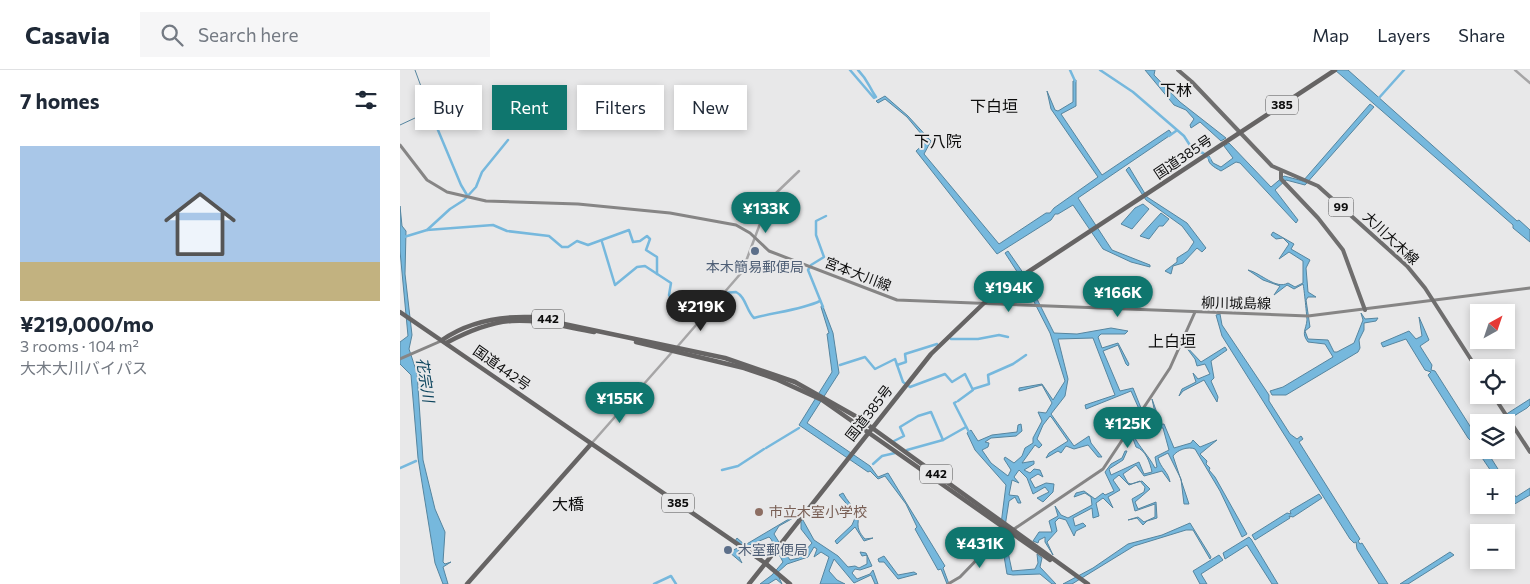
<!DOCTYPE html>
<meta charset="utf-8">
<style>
body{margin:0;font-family:Commissioner,"Noto Sans JP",sans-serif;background:#f6f6f7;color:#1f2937;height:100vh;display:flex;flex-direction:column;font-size:19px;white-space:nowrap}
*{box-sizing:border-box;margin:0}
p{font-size:16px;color:#747a83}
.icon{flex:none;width:28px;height:28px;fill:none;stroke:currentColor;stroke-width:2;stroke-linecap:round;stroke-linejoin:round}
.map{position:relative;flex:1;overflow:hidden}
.drawer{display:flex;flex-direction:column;background:#fff;width:400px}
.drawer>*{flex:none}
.banner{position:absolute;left:15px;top:15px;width:475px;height:45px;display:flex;gap:10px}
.needle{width:32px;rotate:40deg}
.fabs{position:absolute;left:1070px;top:234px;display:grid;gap:10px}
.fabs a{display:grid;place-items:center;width:45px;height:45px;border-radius:0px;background:#fff;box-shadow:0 2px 8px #0003;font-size:25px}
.price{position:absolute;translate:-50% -42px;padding:0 11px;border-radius:18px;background:#0f766e;color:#fff;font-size:16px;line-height:32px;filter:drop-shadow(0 1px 2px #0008)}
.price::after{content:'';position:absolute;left:50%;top:30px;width:15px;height:11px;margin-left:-8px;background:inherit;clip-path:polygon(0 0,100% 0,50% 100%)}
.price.active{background:#222;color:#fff}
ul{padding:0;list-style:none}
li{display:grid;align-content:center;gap:10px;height:265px;padding:0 20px}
li span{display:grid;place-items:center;height:155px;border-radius:0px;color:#555}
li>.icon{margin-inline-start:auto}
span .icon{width:90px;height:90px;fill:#fffc;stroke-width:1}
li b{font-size:21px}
h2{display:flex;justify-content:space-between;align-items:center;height:60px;padding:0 20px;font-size:21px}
.chip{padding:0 18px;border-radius:0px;background:#fff;box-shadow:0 2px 8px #0003;font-size:18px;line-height:45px}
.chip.active{background:#0f766e;color:#fff}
header{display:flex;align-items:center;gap:30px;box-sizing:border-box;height:70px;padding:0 25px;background:#fff;border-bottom:1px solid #e0e1e3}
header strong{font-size:24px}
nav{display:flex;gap:28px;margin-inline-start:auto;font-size:18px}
.search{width:350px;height:45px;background:#f6f6f7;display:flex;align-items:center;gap:12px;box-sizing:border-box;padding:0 18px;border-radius:0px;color:#747a83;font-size:19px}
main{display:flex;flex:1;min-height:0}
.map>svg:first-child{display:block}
.water{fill:#76b8dd;stroke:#56859f;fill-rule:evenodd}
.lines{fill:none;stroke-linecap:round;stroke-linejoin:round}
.stream{stroke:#56859f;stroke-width:1}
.canal{stroke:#76b8dd;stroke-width:2.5}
.tertiary{stroke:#a6a5a6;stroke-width:2.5}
.secondary{stroke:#868585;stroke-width:3}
.primary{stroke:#6f6e6e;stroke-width:4}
.trunk{stroke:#666464;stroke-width:4.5}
.service-dot{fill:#5c6f8a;stroke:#e8e8e9;stroke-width:2}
.education-dot{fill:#8d6e63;stroke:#e8e8e9;stroke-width:2}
.labels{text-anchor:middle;stroke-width:4;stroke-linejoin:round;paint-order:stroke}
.shield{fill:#e8e8e9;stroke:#4f4f4f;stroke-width:1}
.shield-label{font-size:12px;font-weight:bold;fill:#0d0d0d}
.street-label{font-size:14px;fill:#0d0d0d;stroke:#e8e8e9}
.service-label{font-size:14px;fill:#4e5e75;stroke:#e8e8e9}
.education-label{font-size:14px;fill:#785e54;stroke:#e8e8e9;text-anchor:start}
.water-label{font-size:15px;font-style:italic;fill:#0c445d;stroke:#e8e8e9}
.quarter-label{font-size:16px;fill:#0d0d0d;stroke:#e8e8e9}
</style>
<header>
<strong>Casavia</strong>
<div class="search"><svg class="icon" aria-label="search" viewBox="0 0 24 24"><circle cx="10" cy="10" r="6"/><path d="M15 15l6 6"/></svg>Search here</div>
<nav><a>Map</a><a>Layers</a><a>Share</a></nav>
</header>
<main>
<section class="drawer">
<h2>7 homes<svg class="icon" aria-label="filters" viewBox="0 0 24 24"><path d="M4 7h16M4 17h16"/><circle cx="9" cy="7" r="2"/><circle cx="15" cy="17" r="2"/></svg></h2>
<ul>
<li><span style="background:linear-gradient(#a9c7e8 75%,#c2b280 0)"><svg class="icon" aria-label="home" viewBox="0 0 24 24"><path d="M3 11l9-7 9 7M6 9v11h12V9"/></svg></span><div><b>¥219,000/mo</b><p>3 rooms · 104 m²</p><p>大木大川バイパス</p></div></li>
</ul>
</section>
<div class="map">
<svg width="1130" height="514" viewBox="0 0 1130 514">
<rect width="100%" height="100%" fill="#e8e8e9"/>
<g class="water">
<polygon points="745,0 755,0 754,5 780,32 826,68 821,71 800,52 791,58 790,55 794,49 786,40 774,35"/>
<polygon points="935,0 948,0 1117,151 1119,150 1130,160 1130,172 1113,158 1113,155"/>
<polygon points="676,10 676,36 661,44 702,105 769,60 772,64 678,128 712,180 750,195 750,197 731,192 703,179 673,135 658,144 655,144 651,150 597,184 516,81 527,71 507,47 485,29 478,33 476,31 485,26 508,46 531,71 524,84 599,174 646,143 650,143 654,138 698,107 651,39 647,21 655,40 658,41 673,32 673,11"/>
<path d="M970,34L974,37L905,115L886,110L875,120L898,150L896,153L840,93L836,92L821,101C814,97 806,93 809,86L813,93L821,97L833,88L824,76L829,73L871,117L884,106L903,111Z"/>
<polygon points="729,97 747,127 787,153 806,178 802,182 797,178 783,193 773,196 771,204 765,201 777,192 777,188 788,181 794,172 782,156 746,130 726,100"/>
<polygon points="743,134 749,139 732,159 721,154 735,138"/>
<polygon points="0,136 2,156 6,161 5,204 12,265 9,279 17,303 23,390 35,439 45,462 43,492 45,494 51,492 43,497 48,514 43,514 35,493 18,388 11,305 0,294 0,272 8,266 0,181"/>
<polygon points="761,143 769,149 763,156 759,156 749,169 740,166"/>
<path d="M873,162L894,174L891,179L910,190L906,198L908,222L916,227H908L906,230L910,257L905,261L908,269L928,270L934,282H937L954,273L963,250L961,243L965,249L978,248L976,251L964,253V260L959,270L960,278L958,282L886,325H872L870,321L883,317L933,287L925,274L908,272C901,263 906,260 907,250C907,248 904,217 903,214L894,219L887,215L874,225L880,216L863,210L848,200C861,203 876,220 888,213L895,217L903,213V191L889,182L879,189L889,174L883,168L876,169L871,165Z"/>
<path d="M608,181L626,207L654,263L677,264L711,258L728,261L725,264H701L698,267L702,278L718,273L729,294L728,296L726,294L718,275L703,281L720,321L733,318L743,343L747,347L755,343L752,329L757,343L752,348L753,355L764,354L774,378L791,373L793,370L800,377L817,370L800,384L807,391L806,394L810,398L809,400L815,407L847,464L842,467L820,421L795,379C788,376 777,380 773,386L789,434H784L781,409L768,383L758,388C761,399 768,401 770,412L762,401L744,406L736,395L723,404L728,413L731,414L742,411L750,419L735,432L738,439L756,432L757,448L747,451L743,455L737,448L728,450L738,447L744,452L755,447V434L735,441L732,429L744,422L745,417L740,411L729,415L719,405L713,410L720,420L708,427L713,438L703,428L696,433L699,446L693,448L692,438L673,448L675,456L683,453L686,456L676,461L674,466L666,450L659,448L655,452L657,461L647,472L653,485L645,472V467L639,470L638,473L633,471L639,462H652L649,451L658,446L655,436L661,445L668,448L692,435L691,427L685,423L674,427L676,423L684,421L695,429L703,423L705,425L714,421L705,402L711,394L722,388L725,381H727L723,390L709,399L711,405L739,392L744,404L752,402C750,393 746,380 736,377L732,366H734C739,377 749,386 755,398L757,397L755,387L769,380L763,358L752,357L749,350L743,348L731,321L686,339L685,335L715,325L693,268L658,269L668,309L665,326L651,344L674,376L689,366L691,373L702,387H698L688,375L674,379L666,376L661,383L658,381L646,388L649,383L668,371L652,348L650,346L643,355L637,369L642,375L639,378L635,375L622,393L634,391V394L624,400L630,403L634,399L640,400L643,407L638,404L630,409L635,418L646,413L654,414L653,422L643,432L637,428L649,422L645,417L633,424L627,408L619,400L614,407L619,413L612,410L609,425L618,426L621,433H618L615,427L609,431L604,463L612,501L635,499L638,493L637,484L642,488L640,497L656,514H652L640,504L613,505L607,504L600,462L606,415L575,380L567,363L571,360L578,371L592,365L617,362L618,355L621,354L622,361L616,366L591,368L585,372L589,373L588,377L582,380L591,393L608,406L611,400L604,389L605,387L614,393L622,386L625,378L633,373V368L642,351L638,342L646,343L652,333L642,315L619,321V318L642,314L653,330L665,311L650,263L629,222L620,226L617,224L624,218L625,214L605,183Z"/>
<polygon points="422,234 433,263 439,303 407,353 470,396 478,407 488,403 545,496 543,498 549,514 547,514 541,499 538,500 515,459 517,457 506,434 485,406 478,409 470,401 468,402 399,355 432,302 427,264 429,263 421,237"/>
<polygon points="820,244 822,255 869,325 869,331 890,364 897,369 901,366 903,369 899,372 960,469 958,471 960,474 962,473 988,514 979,514 957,479 956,472 954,473 950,469 822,266 816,245"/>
<polygon points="1019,247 1029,270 1020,276 1032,295 1031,300 1035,301 1075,364 1079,362 1077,370 1079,380 1086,380 1103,407 1095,407 1074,376 1075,371 1072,372 1068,368 1028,305 1031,302 1025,300 1006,269 983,277 981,273 1009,261 1016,269 1022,266"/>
<polygon points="783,273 801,292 825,277 827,280 811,291 814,308 811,311 818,327 817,332 804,310 783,321 779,326 782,319 796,312 793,303 798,309 810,304 805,294 797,296 795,289"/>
<polygon points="1130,329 1130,335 1127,338 1104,352 1094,352"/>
<polygon points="1106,412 1116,427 1130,418 1130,425 1113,435 1106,427"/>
<path d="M443,423C447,431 453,436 457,444C461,452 453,456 465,469L473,468L464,471L455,457L437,474L435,471L452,455L455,448L451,439L439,425Z"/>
<polygon points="919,424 922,428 893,447 889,446 890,448 855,470 852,465 887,443 891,444 890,441"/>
<path d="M399,443L414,470L438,486L448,497L455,496L459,498L467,494V485L462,486L460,482L466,483L472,496L460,500L455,499L452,503L457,509L470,504L473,500L478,514H475L471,505L454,513L434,489L429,501L437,510L445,514H420L429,487L421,482L414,487L417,479L414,477L408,487L387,494L377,503L382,514L376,509L368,514H360L372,505L383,492L371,469L369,467L340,479L337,483L342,493L329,482L342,476L335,471L337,468L345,475ZM395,447L401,452V459L412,473L399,488L390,490L374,464L379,456Z"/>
<polygon points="790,453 811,487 810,489 793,460 786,460 734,476 672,514 663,514 693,498 728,474 762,465"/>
<polygon points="849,467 851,469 878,514 872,514 847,475 825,489 823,483"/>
<polygon points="1050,482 1054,485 1008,514 1000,514"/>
<polygon points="819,485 823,490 801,504 807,514 800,514 793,501"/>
<polygon points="484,486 498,505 514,502 517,504 498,509 484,492 479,492 478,489"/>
</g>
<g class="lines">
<polyline class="stream" points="0,55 30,41 15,0"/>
<g class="canal">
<path d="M450,0L474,28L476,27C468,16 469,11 458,0"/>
<polyline points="670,0 675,11"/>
<polyline points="700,0 733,22 784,66 793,80 803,83 810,89"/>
<polyline points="978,29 1004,0"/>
<polyline points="30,41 61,115 67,125"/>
<polyline points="769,66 776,61"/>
<polyline points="27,160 93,155 107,161 149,166 162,177 168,177 177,171 188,175 229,160 233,172 240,171 247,166 250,169 246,180 257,187 257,204"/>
<polyline points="4,167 27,160 50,139 64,130 76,117 82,102 108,70"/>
<path d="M202,172L215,215L237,197L245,196L271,213L269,225L270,227L336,222C346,227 346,240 354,248C376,242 401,240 420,231"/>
<polyline points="423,237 408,200 411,195 424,187 416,165 416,151 426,146"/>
<polyline points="551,269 578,269 599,265 608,267"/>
<polyline points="440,295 465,287 475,299 495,289 503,312 510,317 545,304 552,312 565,304 573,320 558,331"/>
<polyline points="497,295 506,292 505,284 537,274"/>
<polyline points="573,319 589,314 588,305 613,294 626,285"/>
<polyline points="556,332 554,333 570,364"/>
<polyline points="494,371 504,366 500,357 518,346 531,342 543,370"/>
<polyline points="366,378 399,358"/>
<polyline points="507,380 543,370 566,357"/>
<polyline points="473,394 482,386 495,383"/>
<polyline points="0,398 16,391"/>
<polyline points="322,400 338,396 364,379"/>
<polyline points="254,514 271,506 276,514"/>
</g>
<g class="tertiary">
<polyline points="1115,0 1130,13"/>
<polyline points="277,277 342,202 367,135 374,125 399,101"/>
<polyline points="191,374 273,281"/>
</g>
<g class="secondary">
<polyline points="0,75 27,110 47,122 86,131 178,134 270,143 336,155 350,163 369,181 497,230 908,246 1130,218"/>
<polyline points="0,289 41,271"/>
<polyline points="548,514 560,507 592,474 703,399 770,298 795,242"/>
</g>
<g class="primary">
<polyline points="778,0 792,12 872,96 918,116 1007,196 1025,218 1079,302"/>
<polyline points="881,102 881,109 918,148 943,180 965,240"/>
<polyline points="1093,325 1130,382"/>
</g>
<g class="trunk">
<polyline points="0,242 365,493 390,514"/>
<path d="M42,270C68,252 99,246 131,247L325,288L395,312L457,347L688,514"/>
<polyline points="236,272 344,298 376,309 422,330 650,490"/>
<path d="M46,273C108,240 129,250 194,262"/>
<polyline points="67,514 191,374"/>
<polyline points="349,514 531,284 584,233 625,204 935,0"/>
</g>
</g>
<g class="service-dot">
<circle cx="355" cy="181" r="5"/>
<circle cx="328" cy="480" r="5"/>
</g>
<circle class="education-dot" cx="359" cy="442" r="5"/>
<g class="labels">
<g class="shield">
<rect x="866" y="25.5" width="32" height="19" rx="4"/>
<rect x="928.5" y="127.5" width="25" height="19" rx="4"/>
<rect x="132" y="239.5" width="32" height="19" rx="4"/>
<rect x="520" y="394.5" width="32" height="19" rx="4"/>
<rect x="262" y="423.5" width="32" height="19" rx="4"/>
</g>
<g class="shield-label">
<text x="882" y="39">385</text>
<text x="941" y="141">99</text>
<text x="148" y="253">442</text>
<text x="536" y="408">442</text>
<text x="278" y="437">385</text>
</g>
<g class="street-label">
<text transform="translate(783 87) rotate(-34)" y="5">国道385号</text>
<text transform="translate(991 168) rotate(43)" y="5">大川大木線</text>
<text transform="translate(458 204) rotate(21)" y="5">宮本大川線</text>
<text transform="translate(836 233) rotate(1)" y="5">柳川城島線</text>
<text transform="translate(102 298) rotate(35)" y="5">国道442号</text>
<text transform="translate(469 343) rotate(-52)" y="5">国道385号</text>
</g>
<g class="service-label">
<text x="355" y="202">本木簡易郵便局</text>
<text x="338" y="485" text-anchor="start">木室郵便局</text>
</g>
<g class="education-label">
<text x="369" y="447">市立木室小学校</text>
</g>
<g class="water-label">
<text transform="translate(25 310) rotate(81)" y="5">花宗川</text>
</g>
<g class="quarter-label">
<text x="776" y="26">下林</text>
<text x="594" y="42">下白垣</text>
<text x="538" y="77">下八院</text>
<text x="772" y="277">上白垣</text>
<text x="168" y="440">大橋</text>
</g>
</g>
</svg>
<div class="fabs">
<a><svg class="needle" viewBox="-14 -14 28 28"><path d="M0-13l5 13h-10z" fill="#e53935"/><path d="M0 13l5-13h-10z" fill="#747a83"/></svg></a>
<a><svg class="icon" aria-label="locate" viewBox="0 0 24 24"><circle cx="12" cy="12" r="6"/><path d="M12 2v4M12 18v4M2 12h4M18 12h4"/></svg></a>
<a><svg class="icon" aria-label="layers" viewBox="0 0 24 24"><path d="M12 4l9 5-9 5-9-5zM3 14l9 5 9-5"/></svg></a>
<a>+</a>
<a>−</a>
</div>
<b class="price" style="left:366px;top:164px">¥133K</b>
<b class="price" style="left:609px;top:243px">¥194K</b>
<b class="price" style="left:718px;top:248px">¥166K</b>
<b class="price active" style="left:301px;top:262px">¥219K</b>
<b class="price" style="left:220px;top:354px">¥155K</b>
<b class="price" style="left:728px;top:379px">¥125K</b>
<b class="price" style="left:580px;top:499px">¥431K</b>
<div class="banner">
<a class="chip">Buy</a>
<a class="chip active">Rent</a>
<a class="chip">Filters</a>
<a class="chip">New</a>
</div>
</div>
</main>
